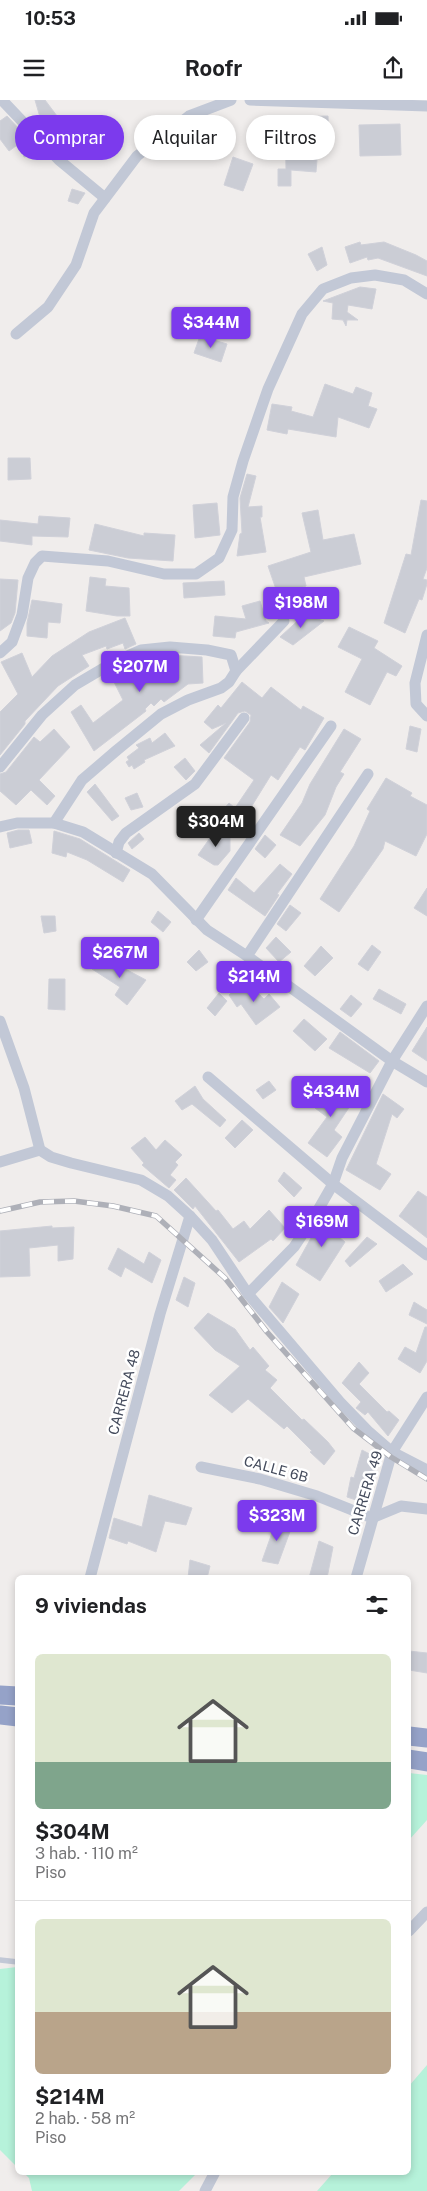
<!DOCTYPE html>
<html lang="es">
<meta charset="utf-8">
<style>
body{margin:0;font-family:"Public Sans",sans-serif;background:#f2f2f2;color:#202124;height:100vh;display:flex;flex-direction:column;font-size:19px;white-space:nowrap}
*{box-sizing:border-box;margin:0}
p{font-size:16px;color:#757577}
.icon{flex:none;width:28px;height:28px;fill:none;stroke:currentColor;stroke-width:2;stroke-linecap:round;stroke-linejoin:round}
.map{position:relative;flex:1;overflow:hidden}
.sheet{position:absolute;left:15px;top:1475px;width:396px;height:600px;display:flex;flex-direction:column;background:#fff;border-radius:8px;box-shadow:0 2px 8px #0003}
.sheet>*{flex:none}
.guide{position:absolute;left:15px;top:15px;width:398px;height:45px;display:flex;gap:10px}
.price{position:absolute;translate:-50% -42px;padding:0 11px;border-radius:5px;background:#7c3aed;color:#fff;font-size:16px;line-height:32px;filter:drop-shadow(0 1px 2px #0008)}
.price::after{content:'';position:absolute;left:50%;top:30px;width:15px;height:11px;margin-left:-8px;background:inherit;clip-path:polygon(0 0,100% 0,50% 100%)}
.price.on{background:#222;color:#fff}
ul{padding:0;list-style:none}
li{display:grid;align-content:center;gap:10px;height:265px;padding:0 20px}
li+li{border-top:1px solid #e0e0e0}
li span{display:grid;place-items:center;height:155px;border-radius:8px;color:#555}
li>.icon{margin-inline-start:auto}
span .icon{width:90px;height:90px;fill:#fffc;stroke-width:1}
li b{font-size:21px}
h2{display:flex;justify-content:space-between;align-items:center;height:60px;padding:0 20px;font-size:21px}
.chip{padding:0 18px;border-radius:22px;background:#fff;box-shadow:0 2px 8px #0003;font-size:18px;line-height:45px}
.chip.on{background:#7c3aed;color:#fff}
.status{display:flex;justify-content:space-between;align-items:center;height:35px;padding:0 25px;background:#fff;direction:ltr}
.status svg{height:14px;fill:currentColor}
header{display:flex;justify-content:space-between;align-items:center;height:65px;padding:0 20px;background:#fff;font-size:22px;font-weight:700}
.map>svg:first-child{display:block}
.green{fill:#b6f2da}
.building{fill:#cbcdd5;stroke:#d0d1d9}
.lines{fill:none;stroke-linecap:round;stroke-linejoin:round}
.service{stroke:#c2c8d6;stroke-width:5.5}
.minor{stroke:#c2c8d6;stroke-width:11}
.trunk{stroke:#95a2c8;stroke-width:19}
.rail-casing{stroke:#aeb0b8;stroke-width:5.5}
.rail{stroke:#fff;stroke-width:4;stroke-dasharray:11;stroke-linecap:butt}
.labels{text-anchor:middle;stroke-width:5;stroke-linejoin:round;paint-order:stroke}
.street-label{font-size:14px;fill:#444b5c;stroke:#fff}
</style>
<div class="status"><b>10:53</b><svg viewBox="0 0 49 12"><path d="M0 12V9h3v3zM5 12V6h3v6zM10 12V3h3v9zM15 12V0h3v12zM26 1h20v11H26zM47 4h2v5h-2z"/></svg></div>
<header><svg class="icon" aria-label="menu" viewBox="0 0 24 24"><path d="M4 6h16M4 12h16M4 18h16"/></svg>Roofr<svg class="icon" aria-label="share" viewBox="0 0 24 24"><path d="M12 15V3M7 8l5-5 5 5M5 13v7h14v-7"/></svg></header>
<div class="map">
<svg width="427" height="2091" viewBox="0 0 427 2091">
<rect width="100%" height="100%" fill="#f0edec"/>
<g class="green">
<polygon points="409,1673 427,1675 427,1720 409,1740"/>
<polygon points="17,1867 18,1867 17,2067 0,2050 0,1869"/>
<polygon points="427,1965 427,2091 317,2091 333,2073 409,2072 409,1986"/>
<polygon points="24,2073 197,2073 179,2091 32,2091 29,2078"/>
</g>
<g class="building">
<polygon points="35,0 45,0 60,20 44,31"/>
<polygon points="7,16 22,32 39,54 24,57 20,43 9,51 0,39 0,21"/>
<polygon points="328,16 329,47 318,47 316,72 291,70 291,86 278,86 278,69 286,69 285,17"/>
<polygon points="400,24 401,55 360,56 359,25"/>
<polygon points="233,57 253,64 243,91 224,85"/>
<polygon points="72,89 85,93 78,104 68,101"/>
<polygon points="360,142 361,145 384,142 416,155 427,161 427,176 378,158 368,160 367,157 350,163 345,147"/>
<polygon points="322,147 327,165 317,171 308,154"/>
<polygon points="360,187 376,189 372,209 348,205 347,212 358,220 347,220 346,226 343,220 332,219 333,203 323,201"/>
<polygon points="200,236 227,244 221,262 194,253"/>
<polygon points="325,284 353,294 356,287 372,293 368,306 377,309 369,328 338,317 336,337 288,329 287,334 267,330 272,304 292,307 291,311 313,317"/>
<polygon points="8,358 30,358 31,379 8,380"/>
<polygon points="247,374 256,376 248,407 262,406 262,417 260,417 266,452 237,456 240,434 242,433 240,398"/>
<polygon points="421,400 427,401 427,468 423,479 427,480 427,484 422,500 419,499 405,533 384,523 406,454 411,455"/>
<polygon points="217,403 220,435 195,438 193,405"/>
<polygon points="318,410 323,440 354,434 361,464 304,477 306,486 278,495 268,466 311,452 302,413"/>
<polygon points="39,416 70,418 68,437 32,436 32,445 0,441 0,420 38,424"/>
<polygon points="95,424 144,436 144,433 175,435 173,461 128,458 89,450"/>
<polygon points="90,477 106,479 105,486 129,488 130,516 117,516 86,511"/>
<polygon points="0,479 18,480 15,513 11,523 0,531"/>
<polygon points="224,481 225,495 184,498 183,483"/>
<polygon points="32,500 62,504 60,523 48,522 47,538 27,536 27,523"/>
<polygon points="260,501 266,521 269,523 236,532 235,538 213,536 215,516 246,519 242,506"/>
<polygon points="304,515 324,521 293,545 280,537"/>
<polygon points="125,518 136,544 125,549 123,543 107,549 106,546 82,555 89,566 58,586 25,621 25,624 0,655 0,612 18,594 1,562 22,553 32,577 52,556 89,532"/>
<polygon points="349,527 378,541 374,548 402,566 396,576 387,572 370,605 345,592 362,559 338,547"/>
<polygon points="168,555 202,557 203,583 188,584 164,602 161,599 154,606 151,603 145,609 146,611 94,651 71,612 81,605 93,623 123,600 110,574 143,558 144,560"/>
<polygon points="242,582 262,598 271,587 301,610 303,606 324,618 305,650 300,647 278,680 271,675 245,717 253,723 242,736 217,717 229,703 235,708 254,680 224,658 250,622 251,615 245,611 238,613 209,653 200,645 226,623 212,629 204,622 218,605 221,608"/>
<polygon points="410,626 421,629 417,652 406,649"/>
<polygon points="54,629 70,647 39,680 55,696 47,705 31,690 16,705 0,691 0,674 6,672 34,637 40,642"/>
<polygon points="344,629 361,639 340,672 344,674 336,687 325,715 300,746 280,735 302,703 310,684"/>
<polygon points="165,633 175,646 144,660 145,662 134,669 132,665 129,667 126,662 129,660 127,657 139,648 136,645 150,638 152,643"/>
<polygon points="185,658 195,671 186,680 174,667"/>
<polygon points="386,678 412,693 410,696 427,705 427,734 416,756 385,741 383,749 339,812 320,799 354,746 370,711 367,709"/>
<polygon points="95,684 119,716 112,721 87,692"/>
<polygon points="137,693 143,707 131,710 125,698"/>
<polygon points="18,730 29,730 32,743 10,748 7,733"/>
<polygon points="54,731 80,739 130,770 123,782 87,760 67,752 66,757 52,753"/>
<polygon points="210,732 230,735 230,751 218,765 214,765 198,755 210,738"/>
<polygon points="139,733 144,739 132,749 128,743"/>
<polygon points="265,735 276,745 265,758 255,749"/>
<polygon points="280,764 292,774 277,794 279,795 265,816 228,790 236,778 254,793"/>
<polygon points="427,788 427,816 414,808"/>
<polygon points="290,805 301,813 286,831 277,824"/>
<polygon points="158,811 171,822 163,832 151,822"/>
<polygon points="41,816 55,816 56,831 44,833"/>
<polygon points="276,837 291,852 279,862 266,848"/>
<polygon points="372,845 381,852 368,871 358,864"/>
<polygon points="321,846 333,858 315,876 304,866"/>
<polygon points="199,850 208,862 196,871 187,862"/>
<polygon points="99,855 146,880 127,905 115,895 120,887 92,869"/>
<polygon points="49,879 65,879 65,910 48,909"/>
<polygon points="245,881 264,899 269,894 280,907 256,925 241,904 237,907 229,895"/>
<polygon points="379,889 406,904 401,914 373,899"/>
<polygon points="219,893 227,901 215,916 207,908"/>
<polygon points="351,895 362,904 351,917 340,909"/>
<polygon points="304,919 327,939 315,951 293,931"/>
<polygon points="427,927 427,961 412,951"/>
<polygon points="340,932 379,961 370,973 329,948"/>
<polygon points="269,981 276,990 263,999 256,990"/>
<polygon points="329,981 354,1000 334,1030 342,1037 327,1057 308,1043 327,1017 315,1008 323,1000 320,998"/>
<polygon points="195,986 203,999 226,1020 220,1027 192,1004 182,1010 175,1001"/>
<polygon points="383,994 404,1009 397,1018 392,1014 376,1064 391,1074 380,1090 346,1070"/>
<polygon points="242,1020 253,1030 235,1048 225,1038"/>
<polygon points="145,1037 156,1050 165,1040 182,1055 175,1062 178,1065 170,1075 176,1080 169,1088 142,1065 144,1063 131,1048"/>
<polygon points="284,1072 302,1088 294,1097 278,1081"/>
<polygon points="186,1078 216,1111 218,1110 233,1129 244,1121 250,1129 269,1110 285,1128 273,1141 271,1139 239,1162 195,1106 193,1109 174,1090"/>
<polygon points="418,1091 427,1097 427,1138 399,1116"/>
<polygon points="326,1111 342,1122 334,1133 345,1142 320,1181 296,1165"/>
<polygon points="52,1126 52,1128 74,1127 73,1159 58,1161 58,1145 29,1148 30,1176 0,1177 0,1131"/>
<polygon points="367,1137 377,1144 350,1167 345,1161"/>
<polygon points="118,1148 144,1164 149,1152 161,1160 152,1183 125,1167 121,1177 108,1169"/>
<polygon points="403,1164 413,1174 386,1192 379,1181"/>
<polygon points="184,1177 195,1183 188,1207 176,1200"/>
<polygon points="282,1182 299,1194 283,1223 269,1207"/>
<polygon points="414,1202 427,1210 427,1224 409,1215"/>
<polygon points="208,1213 235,1229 250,1250 253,1247 269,1266 265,1270 277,1280 270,1288 302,1320 304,1319 328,1342 335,1351 324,1365 310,1352 312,1351 287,1326 284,1329 248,1299 232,1313 209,1295 240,1266 215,1250 194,1228"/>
<polygon points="425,1227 427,1227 427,1261 420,1273 398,1259 405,1247 416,1253"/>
<polygon points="359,1262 369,1273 359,1284 387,1312 389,1311 399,1320 388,1336 368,1312 365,1315 356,1308 361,1302 342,1283"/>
<polygon points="362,1350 379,1359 365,1403 347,1397 351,1377 354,1378"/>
<polygon points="149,1395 192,1408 186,1425 165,1421 156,1452 128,1441 127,1444 109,1438 114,1418 142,1427"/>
<polygon points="277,1419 292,1426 278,1464 262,1461"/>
<polygon points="319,1441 333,1447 327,1478 309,1478"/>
<polygon points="190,1460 210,1466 207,1478 188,1478"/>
<polygon points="409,1551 427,1553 427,1573 409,1570"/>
</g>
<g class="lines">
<polyline class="service" points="0,1860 18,1862"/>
<g class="minor">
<polyline points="2,0 59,60 105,98"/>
<polyline points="250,0 427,6"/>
<polyline points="16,234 48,207 76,165 94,113 137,56 189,16 231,0"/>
<polyline points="427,535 415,583 416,604 427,616"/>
<polyline points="0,553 12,542 22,515 28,478 35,463 42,456 108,461 164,474 196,474 219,458 232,430 233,397 243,361 268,289 302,214 323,189 351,178 375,175 404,180 427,194"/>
<polyline points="236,571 284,521"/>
<polyline points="0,667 42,615 75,585 114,562 141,550 170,547 207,550 231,555 236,571 229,582 221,588 188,600 161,614 117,650 82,680 54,723"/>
<polyline points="0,727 17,723 54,723 83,732 152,774 207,830 247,856 392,961 427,982"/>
<polyline points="116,753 119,742 126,733 195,684 244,618"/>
<polyline points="196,820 331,626"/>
<polyline points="247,856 368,674"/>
<polyline points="0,921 24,988 40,1050 51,1057 71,1063 141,1080 168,1096 190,1116 212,1140 248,1194 340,1302 369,1332 392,1352 427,1370"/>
<polyline points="208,977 333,1084 427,1155"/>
<polyline points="0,1062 40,1050"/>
<polyline points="248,1194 294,1147 314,1117 333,1084 342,1058 392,961 427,906"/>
<polyline points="201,1367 260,1379 317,1396 372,1418 401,1406 427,1409"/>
<polyline points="90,1478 160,1214 190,1116"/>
<polyline points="356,1478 392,1352 427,1297"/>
<polyline points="409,1831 427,1812"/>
<polyline points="205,2091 215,2072"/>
</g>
<g class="trunk">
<polyline points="0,1595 18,1596"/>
<polyline points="0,1615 18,1617"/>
<polyline points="409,1636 427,1638"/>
<polyline points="409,1659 427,1662"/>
</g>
<g class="rail-casing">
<polyline id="rail" points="0,1111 40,1102 74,1101 113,1106 156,1116 225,1178 267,1232 353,1328 391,1357 427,1379"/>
</g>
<use href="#rail" class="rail"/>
</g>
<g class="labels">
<g class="street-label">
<text transform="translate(124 1292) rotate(-75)" y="5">CARRERA 48</text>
<text transform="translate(276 1369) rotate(15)" y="5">CALLE 6B</text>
<text transform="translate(365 1393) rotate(-73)" y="5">CARRERA 49</text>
</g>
</g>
</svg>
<b class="price" style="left:211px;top:249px">$344M</b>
<b class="price" style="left:301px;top:529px">$198M</b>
<b class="price" style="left:140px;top:593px">$207M</b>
<b class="price on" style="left:216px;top:748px">$304M</b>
<b class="price" style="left:120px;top:879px">$267M</b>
<b class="price" style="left:254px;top:903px">$214M</b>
<b class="price" style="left:331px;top:1018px">$434M</b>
<b class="price" style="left:322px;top:1148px">$169M</b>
<b class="price" style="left:277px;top:1442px">$323M</b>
<div class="guide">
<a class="chip on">Comprar</a>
<a class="chip">Alquilar</a>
<a class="chip">Filtros</a>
</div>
<section class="sheet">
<h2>9 viviendas<svg class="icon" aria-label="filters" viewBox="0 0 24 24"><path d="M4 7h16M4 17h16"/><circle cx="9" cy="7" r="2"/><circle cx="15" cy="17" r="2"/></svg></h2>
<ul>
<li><span style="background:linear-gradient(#dfe7d0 70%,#7fa58c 0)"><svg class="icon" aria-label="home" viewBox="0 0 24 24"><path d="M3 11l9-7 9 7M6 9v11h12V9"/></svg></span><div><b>$304M</b><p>3 hab. · 110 m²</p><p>Piso</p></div></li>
<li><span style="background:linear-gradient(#dfe7d0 60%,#b9a48a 0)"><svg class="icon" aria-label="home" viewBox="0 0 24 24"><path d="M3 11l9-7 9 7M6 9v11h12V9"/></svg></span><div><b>$214M</b><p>2 hab. · 58 m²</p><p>Piso</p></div></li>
</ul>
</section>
</div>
